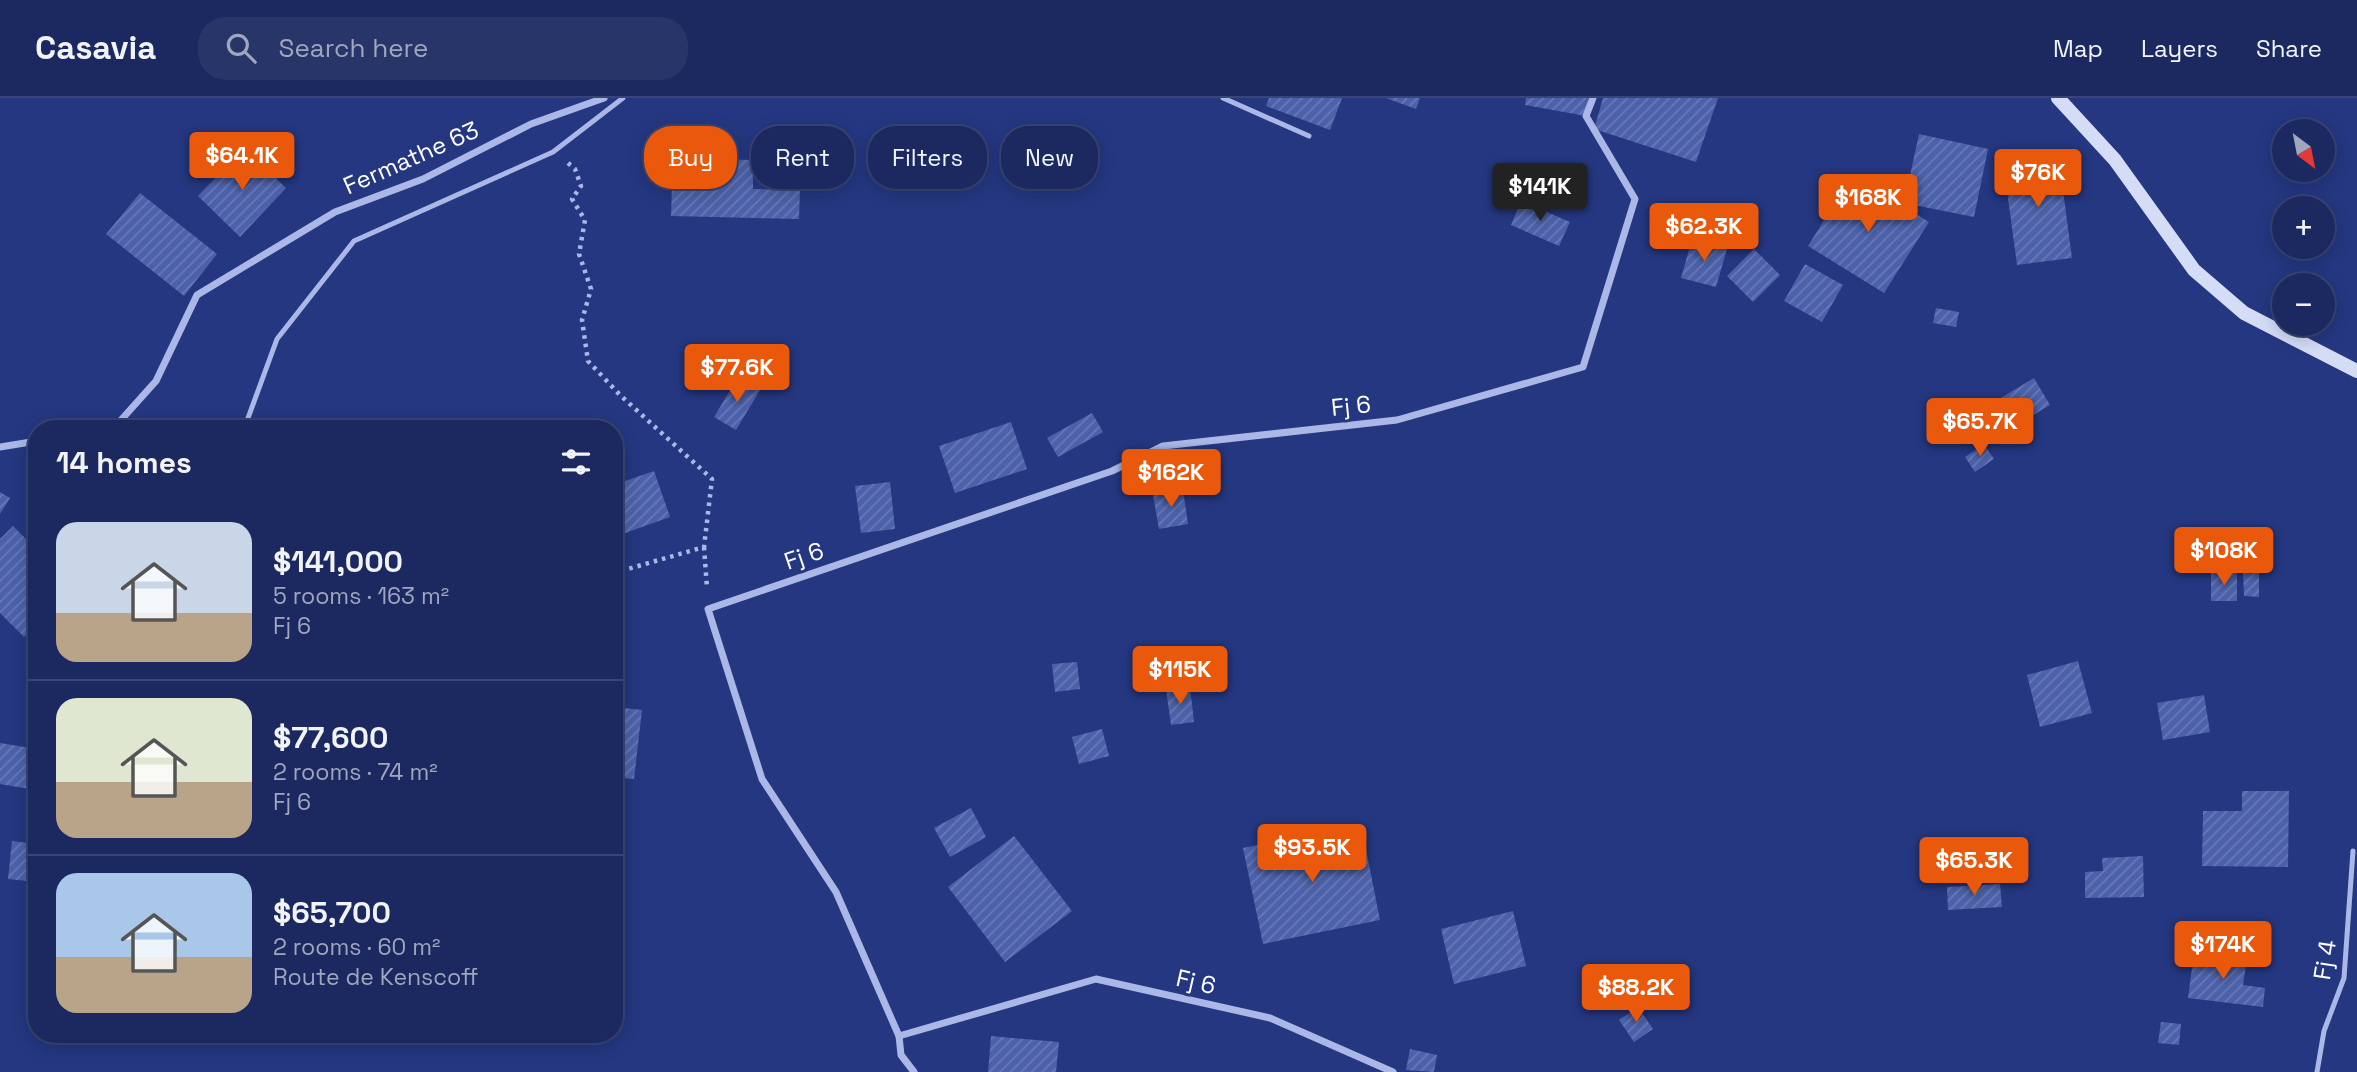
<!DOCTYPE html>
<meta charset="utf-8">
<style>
body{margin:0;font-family:"Space Grotesk",sans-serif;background:#283569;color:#f1f3f6;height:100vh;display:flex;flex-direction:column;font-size:26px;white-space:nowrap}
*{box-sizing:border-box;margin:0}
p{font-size:23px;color:#a0a6bd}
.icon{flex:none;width:38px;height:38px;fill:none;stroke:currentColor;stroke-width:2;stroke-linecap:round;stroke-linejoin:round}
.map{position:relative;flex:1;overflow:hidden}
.sheet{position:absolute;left:28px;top:322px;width:595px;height:623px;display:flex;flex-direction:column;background:#1b2960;border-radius:28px;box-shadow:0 4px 18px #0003,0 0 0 2px #394575}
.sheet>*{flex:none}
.hud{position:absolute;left:644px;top:28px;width:665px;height:63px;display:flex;gap:14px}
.needle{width:46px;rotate:148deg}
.fabs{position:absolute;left:2272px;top:21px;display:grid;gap:14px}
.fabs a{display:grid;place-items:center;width:63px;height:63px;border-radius:50%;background:#1b2960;box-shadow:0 4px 18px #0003,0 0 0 2px #394575;font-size:35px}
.price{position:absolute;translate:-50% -60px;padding:0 16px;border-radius:7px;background:#ea580c;color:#fff;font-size:23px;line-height:46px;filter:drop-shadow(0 2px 4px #0008)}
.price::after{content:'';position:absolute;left:50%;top:42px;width:21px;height:16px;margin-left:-10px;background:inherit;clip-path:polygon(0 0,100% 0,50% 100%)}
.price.active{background:#222;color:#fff}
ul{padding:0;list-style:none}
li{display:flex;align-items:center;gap:21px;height:175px;padding:0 28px}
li+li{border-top:2px solid #394575}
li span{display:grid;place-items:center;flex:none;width:196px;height:140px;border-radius:21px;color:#555}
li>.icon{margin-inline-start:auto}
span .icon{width:84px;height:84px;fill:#fffc;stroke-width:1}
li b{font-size:30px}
h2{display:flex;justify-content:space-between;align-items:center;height:84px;padding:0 28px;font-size:30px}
.tag{padding:0 24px;border-radius:28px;background:#1b2960;box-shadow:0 4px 18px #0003,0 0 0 2px #394575;font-size:24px;line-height:63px}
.tag.active{background:#ea580c;color:#fff}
header{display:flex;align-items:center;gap:42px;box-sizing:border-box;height:98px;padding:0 35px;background:#1b2960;border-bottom:2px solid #394575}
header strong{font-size:33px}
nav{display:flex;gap:38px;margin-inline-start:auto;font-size:24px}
.search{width:490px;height:63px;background:#283569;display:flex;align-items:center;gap:18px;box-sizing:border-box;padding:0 24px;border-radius:28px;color:#a0a6bd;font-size:26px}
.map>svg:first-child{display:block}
.building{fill:url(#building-hatch)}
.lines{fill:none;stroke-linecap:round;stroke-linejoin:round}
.path{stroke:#abb8e7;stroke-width:4.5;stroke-dasharray:3.5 5;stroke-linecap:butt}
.lane{stroke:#abb8e7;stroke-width:5}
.street{stroke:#abb8e7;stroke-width:7}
.secondary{stroke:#d5dcf6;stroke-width:14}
.labels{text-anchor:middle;stroke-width:6;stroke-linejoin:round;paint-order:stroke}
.street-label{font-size:24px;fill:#fff;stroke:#243780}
</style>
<header>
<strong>Casavia</strong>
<div class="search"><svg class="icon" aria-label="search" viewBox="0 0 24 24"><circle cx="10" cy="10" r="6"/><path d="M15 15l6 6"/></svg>Search here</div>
<nav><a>Map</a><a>Layers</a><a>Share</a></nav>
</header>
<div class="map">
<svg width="2357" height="974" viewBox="0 0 2357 974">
<defs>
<pattern id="building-hatch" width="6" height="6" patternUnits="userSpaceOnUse" patternTransform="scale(1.75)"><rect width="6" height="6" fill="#4c61a9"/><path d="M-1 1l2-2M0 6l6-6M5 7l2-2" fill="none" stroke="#6779b6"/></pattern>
</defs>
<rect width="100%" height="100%" fill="#243780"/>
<g class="building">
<polygon points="1269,0 1342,0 1330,32 1266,8"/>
<polygon points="1386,0 1420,0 1416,11"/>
<polygon points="1526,0 1589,0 1586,18 1525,7"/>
<polygon points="1603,0 1718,0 1696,64 1594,31"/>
<polygon points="1919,36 1988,51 1974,119 1904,105"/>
<polygon points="245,50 286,90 240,139 198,98"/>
<polygon points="2058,55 2072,160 2017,167 2003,63"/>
<polygon points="673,60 753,62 753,91 800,92 799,121 671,118"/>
<polygon points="1853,76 1929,124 1884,195 1808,148"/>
<polygon points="140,95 217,156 184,198 106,136"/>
<polygon points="1521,103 1570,124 1559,148 1511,127"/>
<polygon points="1692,141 1727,151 1716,189 1681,180"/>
<polygon points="1754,151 1780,177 1753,204 1727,178"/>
<polygon points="1805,166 1843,187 1822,224 1784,203"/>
<polygon points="1936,210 1959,214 1956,229 1933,225"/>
<polygon points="738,279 760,292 736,332 714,319"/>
<polygon points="2034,280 2050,307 2015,328 1999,301"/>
<polygon points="1092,315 1103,334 1058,359 1047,340"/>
<polygon points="1011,324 1027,371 955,395 939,348"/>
<polygon points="1984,346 1994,361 1975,374 1965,359"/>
<polygon points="654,373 670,419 614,439 614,387"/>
<polygon points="890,384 895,431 861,435 855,388"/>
<polygon points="1183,392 1188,426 1159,431 1153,397"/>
<polygon points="0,394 10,400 0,416"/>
<polygon points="13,428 37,452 37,526 24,539 0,515 0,441"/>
<polygon points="2249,433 2249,463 2211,464 2211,434"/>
<polygon points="2243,474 2259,475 2259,499 2244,498"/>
<rect x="2211" y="475" width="26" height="28"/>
<polygon points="2078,563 2092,615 2040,629 2027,577"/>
<polygon points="1077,564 1080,591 1055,594 1052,566"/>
<polygon points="1190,589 1194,624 1171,627 1166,591"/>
<polygon points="2204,597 2210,634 2163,642 2157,605"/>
<polygon points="614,609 642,612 634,681 614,679"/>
<polygon points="1102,631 1109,658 1079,666 1072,639"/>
<polygon points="0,645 37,651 35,692 0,686"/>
<polygon points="2242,693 2289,693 2288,769 2202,768 2203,713 2242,713"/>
<polygon points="971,710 986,739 950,759 934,730"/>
<polygon points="1361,726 1380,822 1263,846 1243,750"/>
<polygon points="1014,738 1072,813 1005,864 948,789"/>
<polygon points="12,743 37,746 37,784 8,781"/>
<polygon points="2143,758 2144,799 2085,800 2085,774 2103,773 2102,760"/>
<polygon points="2000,786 2002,809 1948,812 1947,789"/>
<polygon points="1513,813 1526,868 1454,886 1441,831"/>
<polygon points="2194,855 2247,861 2243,887 2265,890 2263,909 2188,900"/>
<polygon points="1638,909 1653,931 1634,944 1619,922"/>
<polygon points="2161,924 2181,926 2179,947 2158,945"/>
<polygon points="991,938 1059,944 1056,974 988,974"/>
<polygon points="1410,951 1437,957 1434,974 1406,972"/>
</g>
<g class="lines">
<g class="path">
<polyline points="568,65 575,71 581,88 572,101 585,122 579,156 591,191 582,222 588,263 620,297 712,381 704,449 614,475"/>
<polyline points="704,449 707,490"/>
</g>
<g class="lane">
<polyline points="1223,0 1309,38"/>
<polyline points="244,331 277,241 354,143 553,54 623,0"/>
<polyline points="2317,974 2324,933 2344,880 2353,753"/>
</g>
<g class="street">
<polyline points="113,331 156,283 197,197 335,114 423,81 531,26 604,0"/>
<polyline points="0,349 37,343"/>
<polyline points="899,938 1096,881 1270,920 1393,974"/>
<polyline points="914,974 901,957 899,938 836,794 762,681 708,511 1112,373 1163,348 1397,322 1583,269 1635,101 1586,18 1593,0"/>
</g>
<polyline class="secondary" points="2058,0 2115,62 2194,172 2244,215 2357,273"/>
</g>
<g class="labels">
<g class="street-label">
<text transform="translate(411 60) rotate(-24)" y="8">Fermathe 63</text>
<text transform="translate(1351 308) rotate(-6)" y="8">Fj 6</text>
<text transform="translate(804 458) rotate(-19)" y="8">Fj 6</text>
<text transform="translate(2325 862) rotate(-81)" y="8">Fj 4</text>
<text transform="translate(1196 884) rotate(13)" y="8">Fj 6</text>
</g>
</g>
</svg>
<div class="fabs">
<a><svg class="needle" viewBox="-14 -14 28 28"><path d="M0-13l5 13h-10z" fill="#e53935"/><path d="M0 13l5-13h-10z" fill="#a0a6bd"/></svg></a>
<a>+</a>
<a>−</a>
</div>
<b class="price" style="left:242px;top:94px">$64.1K</b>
<b class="price" style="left:2038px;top:111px">$76K</b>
<b class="price active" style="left:1540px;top:125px">$141K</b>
<b class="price" style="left:1868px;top:136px">$168K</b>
<b class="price" style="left:1704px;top:165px">$62.3K</b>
<b class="price" style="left:737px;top:306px">$77.6K</b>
<b class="price" style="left:1980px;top:360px">$65.7K</b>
<b class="price" style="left:1171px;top:411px">$162K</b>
<b class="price" style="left:2224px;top:489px">$108K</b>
<b class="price" style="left:1180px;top:608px">$115K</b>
<b class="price" style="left:1312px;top:786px">$93.5K</b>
<b class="price" style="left:1974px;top:799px">$65.3K</b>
<b class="price" style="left:2223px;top:883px">$174K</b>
<b class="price" style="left:1636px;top:926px">$88.2K</b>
<div class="hud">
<a class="tag active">Buy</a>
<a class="tag">Rent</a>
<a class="tag">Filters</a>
<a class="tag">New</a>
</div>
<section class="sheet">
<h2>14 homes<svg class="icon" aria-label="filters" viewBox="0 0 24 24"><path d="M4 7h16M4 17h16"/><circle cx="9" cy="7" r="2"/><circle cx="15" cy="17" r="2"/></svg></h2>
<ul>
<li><span style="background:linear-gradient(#c9d6e8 65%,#b9a48a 0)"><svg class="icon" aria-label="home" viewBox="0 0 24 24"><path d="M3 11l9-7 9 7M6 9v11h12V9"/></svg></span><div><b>$141,000</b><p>5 rooms · 163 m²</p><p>Fj 6</p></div></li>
<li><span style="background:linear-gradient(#dfe7d0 60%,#b9a48a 0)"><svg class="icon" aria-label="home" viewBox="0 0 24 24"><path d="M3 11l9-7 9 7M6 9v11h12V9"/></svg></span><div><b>$77,600</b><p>2 rooms · 74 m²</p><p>Fj 6</p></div></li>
<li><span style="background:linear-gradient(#a9c7e8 60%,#b9a48a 0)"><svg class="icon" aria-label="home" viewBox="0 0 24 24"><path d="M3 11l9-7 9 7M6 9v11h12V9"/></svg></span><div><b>$65,700</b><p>2 rooms · 60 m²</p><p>Route de Kenscoff</p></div></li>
</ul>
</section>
</div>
